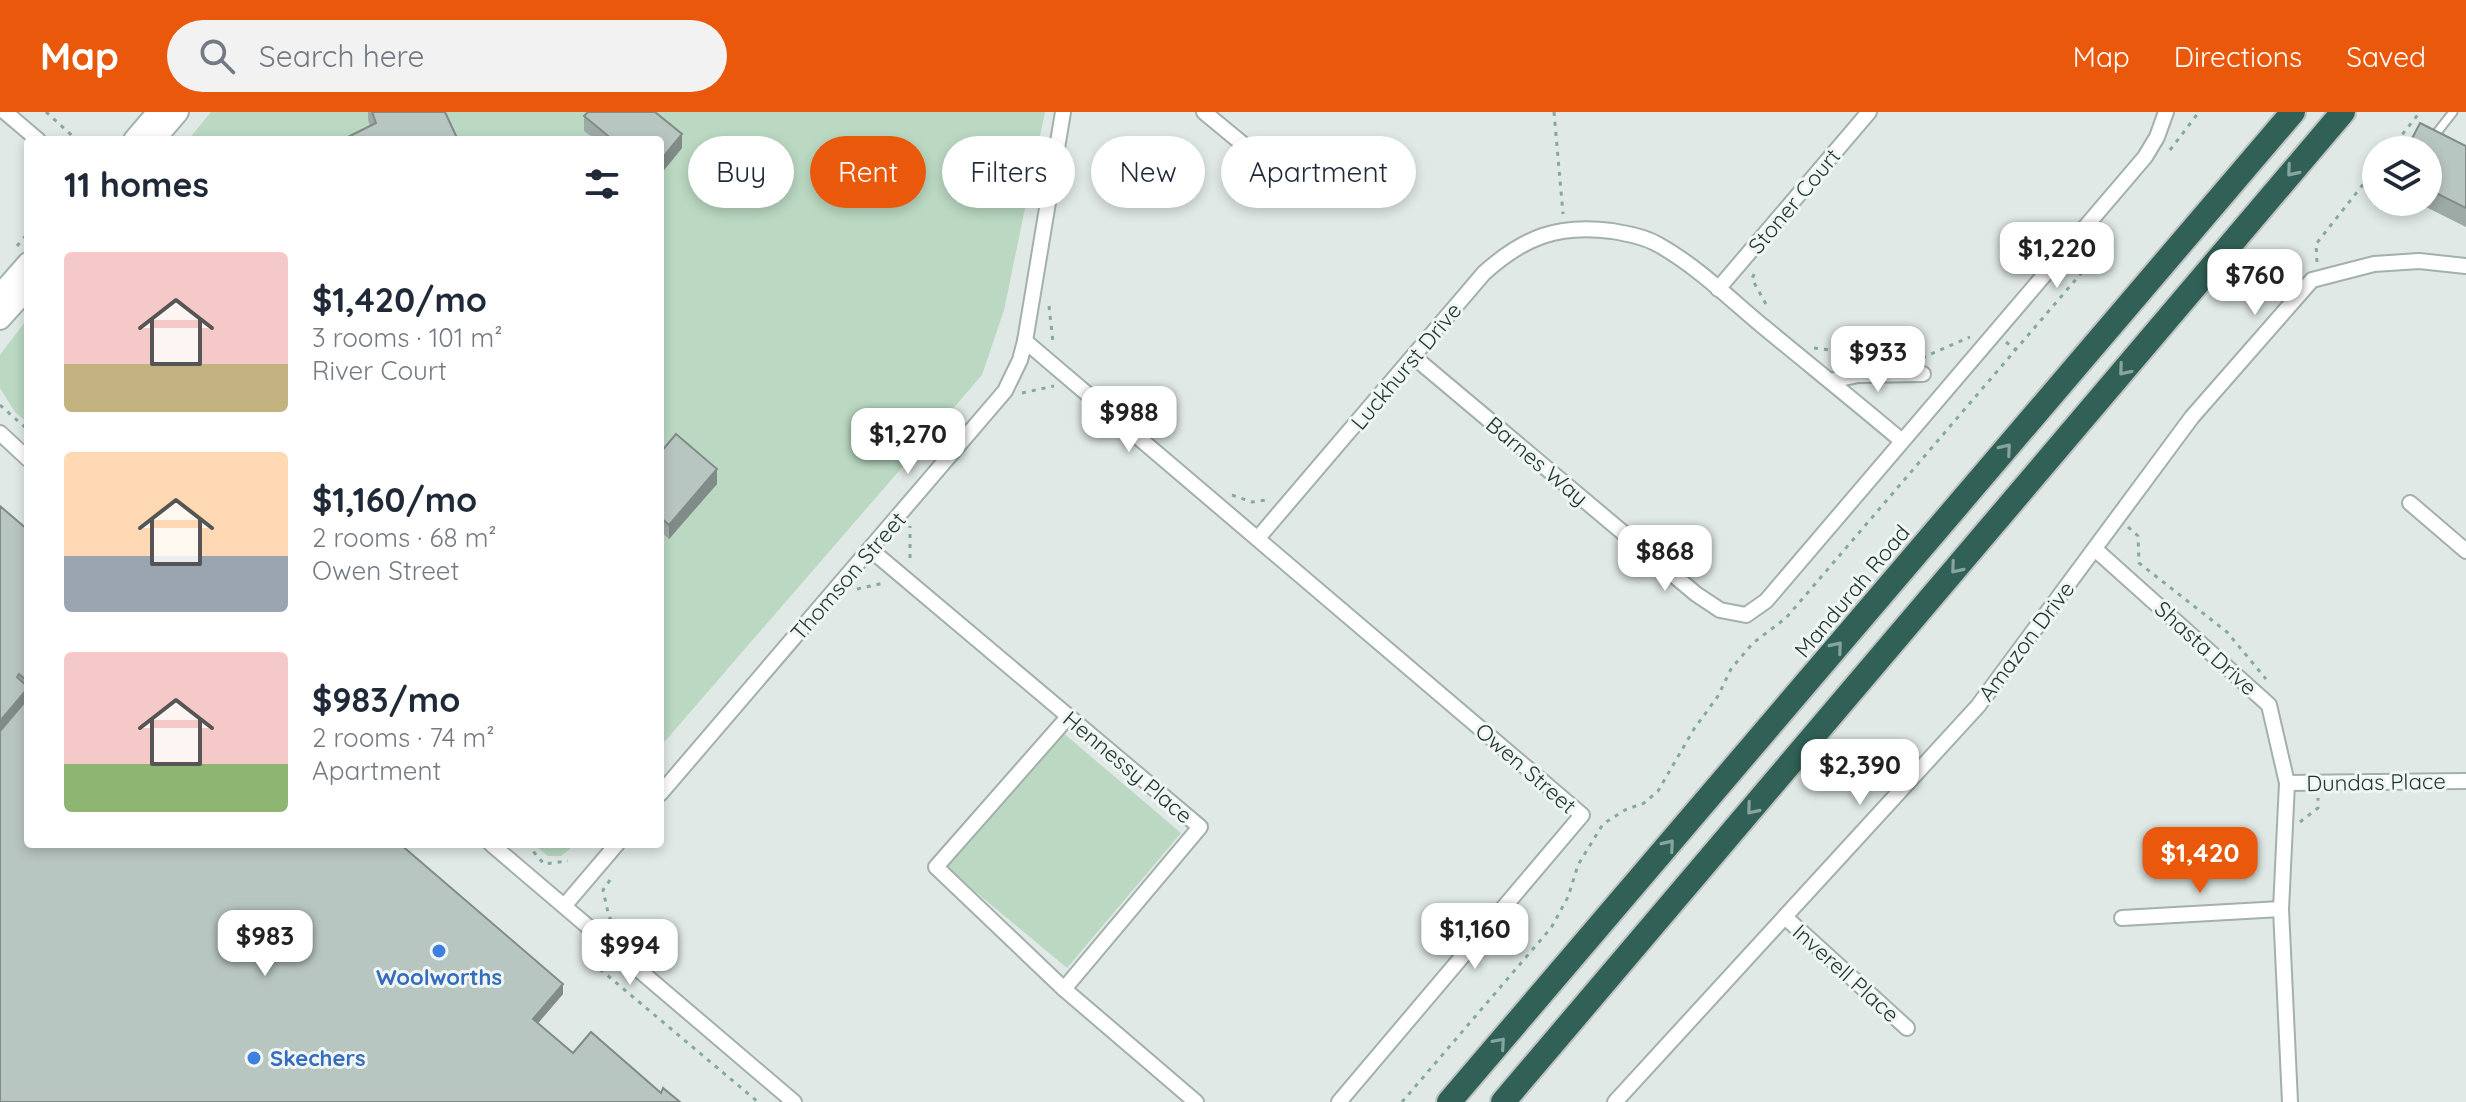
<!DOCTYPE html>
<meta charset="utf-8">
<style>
body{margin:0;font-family:Quicksand,sans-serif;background:#f2f2f3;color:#1f2937;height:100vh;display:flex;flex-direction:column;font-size:30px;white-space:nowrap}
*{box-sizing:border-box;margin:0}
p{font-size:26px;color:#747a83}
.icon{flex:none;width:44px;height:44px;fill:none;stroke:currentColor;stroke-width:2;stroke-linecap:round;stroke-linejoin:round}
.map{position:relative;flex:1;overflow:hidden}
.drawer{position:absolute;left:24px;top:24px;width:640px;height:712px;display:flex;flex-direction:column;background:#fff;border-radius:8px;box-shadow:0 4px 12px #0003}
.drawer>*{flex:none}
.top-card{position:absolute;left:688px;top:24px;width:760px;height:72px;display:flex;gap:16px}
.fabs{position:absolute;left:2362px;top:24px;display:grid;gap:16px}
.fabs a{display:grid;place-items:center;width:80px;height:80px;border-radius:50%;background:#fff;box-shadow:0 4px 12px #0003;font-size:40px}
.price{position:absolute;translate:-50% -68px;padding:0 18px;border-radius:16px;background:#fff;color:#222;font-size:26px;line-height:52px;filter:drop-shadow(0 2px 4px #0008)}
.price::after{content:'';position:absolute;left:50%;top:48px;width:24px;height:18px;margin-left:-12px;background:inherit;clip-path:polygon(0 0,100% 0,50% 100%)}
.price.active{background:#ea580c;color:#fff}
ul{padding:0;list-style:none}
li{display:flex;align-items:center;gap:24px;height:200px;padding:0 40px}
li span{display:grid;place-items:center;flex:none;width:224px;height:160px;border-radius:8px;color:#555}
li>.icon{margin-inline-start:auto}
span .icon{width:96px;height:96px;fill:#fffc;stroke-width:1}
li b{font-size:34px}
h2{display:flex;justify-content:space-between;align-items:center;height:96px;padding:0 40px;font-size:34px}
.chip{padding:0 28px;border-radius:36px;background:#fff;box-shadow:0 4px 12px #0003;font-size:28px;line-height:72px}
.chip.active{background:#ea580c;color:#fff}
header{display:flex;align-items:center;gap:48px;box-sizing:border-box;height:112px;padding:0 40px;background:#ea580c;color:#fff}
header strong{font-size:38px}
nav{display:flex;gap:44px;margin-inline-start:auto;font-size:28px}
.search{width:560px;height:72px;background:#f2f2f3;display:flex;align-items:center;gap:20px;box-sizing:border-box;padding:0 28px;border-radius:44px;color:#747a83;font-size:30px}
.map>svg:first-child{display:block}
.green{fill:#bad8c2}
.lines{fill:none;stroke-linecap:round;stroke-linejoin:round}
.lane-casing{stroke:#a3b0ab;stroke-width:11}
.street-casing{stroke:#a3b0ab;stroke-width:18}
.secondary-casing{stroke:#a0b4ac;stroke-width:24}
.highway-casing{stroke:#bdc3c1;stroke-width:28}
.path{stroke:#83aa9d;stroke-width:3;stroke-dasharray:4 6;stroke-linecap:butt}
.lane{stroke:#fff;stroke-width:7}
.street{stroke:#fff;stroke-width:14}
.secondary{stroke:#fff;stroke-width:20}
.highway{stroke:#316156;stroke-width:24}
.wall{fill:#9eaaa6}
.shaded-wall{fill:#818b87}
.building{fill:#b8c6c1;stroke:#818b87;stroke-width:2}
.oneway{stroke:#87a49d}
.shop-dot{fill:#3f7fe0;stroke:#f0f6f3;stroke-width:3}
.labels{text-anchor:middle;stroke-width:6;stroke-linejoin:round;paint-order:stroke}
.street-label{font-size:22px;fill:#223731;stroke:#f0f6f3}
.shop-label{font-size:22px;font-weight:bold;fill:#366cbe;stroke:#f0f6f3}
</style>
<header>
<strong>Map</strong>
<div class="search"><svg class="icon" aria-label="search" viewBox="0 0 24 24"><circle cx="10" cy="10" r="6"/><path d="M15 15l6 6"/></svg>Search here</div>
<nav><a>Map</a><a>Directions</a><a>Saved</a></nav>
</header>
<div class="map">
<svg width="2466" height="990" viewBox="0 0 2466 990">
<rect width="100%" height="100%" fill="#e0e9e5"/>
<g class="green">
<polygon points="211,0 1045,0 1004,198 982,263 660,635 660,28 188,28"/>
<polygon points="28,206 28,311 15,300 0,276 0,243"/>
<polygon points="1062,620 1181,721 1067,856 947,756"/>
<polygon points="533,732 576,732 561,744 548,744"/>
</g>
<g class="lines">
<g class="lane-casing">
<polyline id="lane" points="2440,25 2435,23 2453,0"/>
</g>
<g class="street-casing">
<g id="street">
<polyline points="5,0 38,28"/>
<polyline points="1204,0 1250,38"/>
<polyline points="1718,177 1869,0"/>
<polyline points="1025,229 1582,703 1339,990"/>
<polyline points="1414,245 1696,482 1720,498 1746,503 1766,489 2145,45 2157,25 2166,0"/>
<polyline points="1830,269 1858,263 1923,262"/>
<polyline points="0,321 28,347"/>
<polyline points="2410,391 2466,439"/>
<path d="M1258,426L1484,161C1524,125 1558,112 1612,119C1629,122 1645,125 1659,133C1698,155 1731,188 1765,216C1811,254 1857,291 1902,329"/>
<polyline points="871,438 1200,715 1064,877 1196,990"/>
<polyline points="2096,438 2269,593 2287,671 2281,797 2290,990"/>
<polyline points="2287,671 2466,669"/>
<polyline points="660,682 1005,279 1020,248 1025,229 1063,0"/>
<polyline points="491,732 794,990"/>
<polyline points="565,793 617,732"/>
<polyline points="1785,805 1907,916"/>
<polyline points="2122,806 2281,797"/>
<polyline points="1064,877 936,755 1068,605"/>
<polyline points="1615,990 1978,594 2192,305 2312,168 2374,152 2419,149 2466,154"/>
</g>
</g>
<g class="secondary-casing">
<g id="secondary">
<polyline points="134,28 158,0"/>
<polyline points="154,28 178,0"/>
<polyline points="0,183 28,151"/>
<polyline points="0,207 28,176"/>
</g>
</g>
<g class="highway-casing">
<g id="highway">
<polyline points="1449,990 2293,0"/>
<polyline points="1503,990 2343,0"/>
</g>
</g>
<g class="path">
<polyline points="46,0 77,28"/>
<polyline points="1554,0 1563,102"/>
<polyline points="2170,38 2199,0"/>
<polyline points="2390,38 2420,0"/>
<polyline points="17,134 28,121"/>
<polyline points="2317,150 2316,132 2376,56"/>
<polyline points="1754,162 1752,167 1767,194"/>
<polyline points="1049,194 1053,230"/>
<polyline points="2006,230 2016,238"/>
<polyline points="1814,236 1837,239 1851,248"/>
<polyline points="1922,246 1970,225"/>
<polyline points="1022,281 1054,274"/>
<polyline points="0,293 28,318"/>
<polyline points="1232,383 1252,390 1267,388"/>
<polyline points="2128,415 2138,424 2139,451 2227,520 2266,567"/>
<polyline points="910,446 910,414"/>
<polyline points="857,477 884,471"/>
<polyline points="2300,710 2318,696 2318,686"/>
<polyline points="527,732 544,752 568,749"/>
<polyline points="610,768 603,778 609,805 622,821"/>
<polyline points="603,847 601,858 758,990"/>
<polyline points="1402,990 1551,816 1568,785 1578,753 1603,712 1625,698 1644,691 1658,679 1694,617 1718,584 1731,557 1753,531 1786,506 2101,138 2107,115"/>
</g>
<use href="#lane" class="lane"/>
<use href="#street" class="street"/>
<use href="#secondary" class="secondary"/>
<use href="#highway" class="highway"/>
</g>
<g class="wall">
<polygon points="368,0 445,0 370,14 368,8"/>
<polygon points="588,0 655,0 682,22 682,36 660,63 660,28 596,28 584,19 584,4"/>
<polygon points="2466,34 2466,115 2416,90 2428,90 2428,38"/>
<polygon points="660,341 717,372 669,427 660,419"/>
<polygon points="0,394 28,418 28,732 563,882 538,911 573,941 661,981 0,990"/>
</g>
<g class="shaded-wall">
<polygon points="682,22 682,36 660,63 660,49"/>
<polygon points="717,357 717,372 669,427 669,413"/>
<polygon points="28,576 28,595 0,627 0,609"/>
<polygon points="563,872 563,882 533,917 533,907"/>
</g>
<g class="building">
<polygon points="372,0 445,0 458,28 342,28 376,11"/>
<polygon points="588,0 655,0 682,22 660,49 660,28 613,28 584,4"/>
<polygon points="2420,11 2466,34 2466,96 2428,77 2428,38 2406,38"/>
<polygon points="676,322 717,357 669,413 660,405 660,341"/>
<polygon points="0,394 28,418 28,570 19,562 17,565 28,575 28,576 0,609"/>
<polygon points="28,586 28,732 400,732 563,872 533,907 573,941 591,920 661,981 663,976 680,990 0,990 0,619"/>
</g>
<defs><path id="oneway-chevron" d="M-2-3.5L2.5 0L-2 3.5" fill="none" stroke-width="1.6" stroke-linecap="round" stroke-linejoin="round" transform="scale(2)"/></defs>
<g class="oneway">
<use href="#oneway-chevron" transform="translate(2292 59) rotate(130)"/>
<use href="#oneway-chevron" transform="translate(2124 258) rotate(130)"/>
<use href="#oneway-chevron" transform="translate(2006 337) rotate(-50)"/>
<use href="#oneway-chevron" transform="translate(1956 456) rotate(130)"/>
<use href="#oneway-chevron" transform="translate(1837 535) rotate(-50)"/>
<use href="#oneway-chevron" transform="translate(1752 697) rotate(130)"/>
<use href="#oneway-chevron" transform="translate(1669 733) rotate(-50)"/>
<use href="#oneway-chevron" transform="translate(1500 931) rotate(-49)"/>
</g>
<g class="shop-dot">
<circle cx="439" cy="839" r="8"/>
<circle cx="254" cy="946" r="8"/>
</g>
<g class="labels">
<g class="street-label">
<text transform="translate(1794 89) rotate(-50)" y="8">Stoner Court</text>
<text transform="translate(1406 254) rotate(-50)" y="8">Luckhurst Drive</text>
<text transform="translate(1537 349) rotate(40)" y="8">Barnes Way</text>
<text transform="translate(848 464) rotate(-49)" y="8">Thomson Street</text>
<text transform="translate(1852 479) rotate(-50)" y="8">Mandurah Road</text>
<text transform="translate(2026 529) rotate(-53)" y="8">Amazon Drive</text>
<text transform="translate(2206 536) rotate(42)" y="8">Shasta Drive</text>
<text transform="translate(1128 655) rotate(40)" y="8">Hennessy Place</text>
<text transform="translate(1526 656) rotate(41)" y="8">Owen Street</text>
<text transform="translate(2376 670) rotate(-1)" y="8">Dundas Place</text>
<text transform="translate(1846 861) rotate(42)" y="8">Inverell Place</text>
</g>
<g class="shop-label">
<text x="439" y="873">Woolworths</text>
<text x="270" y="954" text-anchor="start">Skechers</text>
</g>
</g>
</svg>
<div class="fabs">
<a><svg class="icon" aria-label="layers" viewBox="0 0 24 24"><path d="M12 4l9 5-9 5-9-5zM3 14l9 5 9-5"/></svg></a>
</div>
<b class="price" style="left:2057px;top:178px">$1,220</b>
<b class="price" style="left:2255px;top:205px">$760</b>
<b class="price" style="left:1878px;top:282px">$933</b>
<b class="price" style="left:1129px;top:342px">$988</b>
<b class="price" style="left:908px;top:364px">$1,270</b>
<b class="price" style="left:1665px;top:481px">$868</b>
<b class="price" style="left:1860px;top:695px">$2,390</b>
<b class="price active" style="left:2200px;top:783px">$1,420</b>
<b class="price" style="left:1475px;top:859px">$1,160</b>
<b class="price" style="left:265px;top:866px">$983</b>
<b class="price" style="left:630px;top:875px">$994</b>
<div class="top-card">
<a class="chip">Buy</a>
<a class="chip active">Rent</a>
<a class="chip">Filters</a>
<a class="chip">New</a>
<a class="chip">Apartment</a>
</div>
<section class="drawer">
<h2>11 homes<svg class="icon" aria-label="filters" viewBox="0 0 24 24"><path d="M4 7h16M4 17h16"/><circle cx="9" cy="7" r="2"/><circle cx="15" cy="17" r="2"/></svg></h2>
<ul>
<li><span style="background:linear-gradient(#f6c9c9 70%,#c2b280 0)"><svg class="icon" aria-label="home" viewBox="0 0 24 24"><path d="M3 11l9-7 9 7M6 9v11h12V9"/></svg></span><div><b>$1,420/mo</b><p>3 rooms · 101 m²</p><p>River Court</p></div></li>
<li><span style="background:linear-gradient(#ffd9b3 65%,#9aa5b1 0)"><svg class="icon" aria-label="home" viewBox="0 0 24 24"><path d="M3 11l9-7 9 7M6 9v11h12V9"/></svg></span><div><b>$1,160/mo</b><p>2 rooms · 68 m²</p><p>Owen Street</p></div></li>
<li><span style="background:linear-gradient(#f6c9c9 70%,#8fb573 0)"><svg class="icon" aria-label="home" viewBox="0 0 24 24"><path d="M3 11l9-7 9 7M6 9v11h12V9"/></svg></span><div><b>$983/mo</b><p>2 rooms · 74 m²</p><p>Apartment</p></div></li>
</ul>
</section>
</div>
